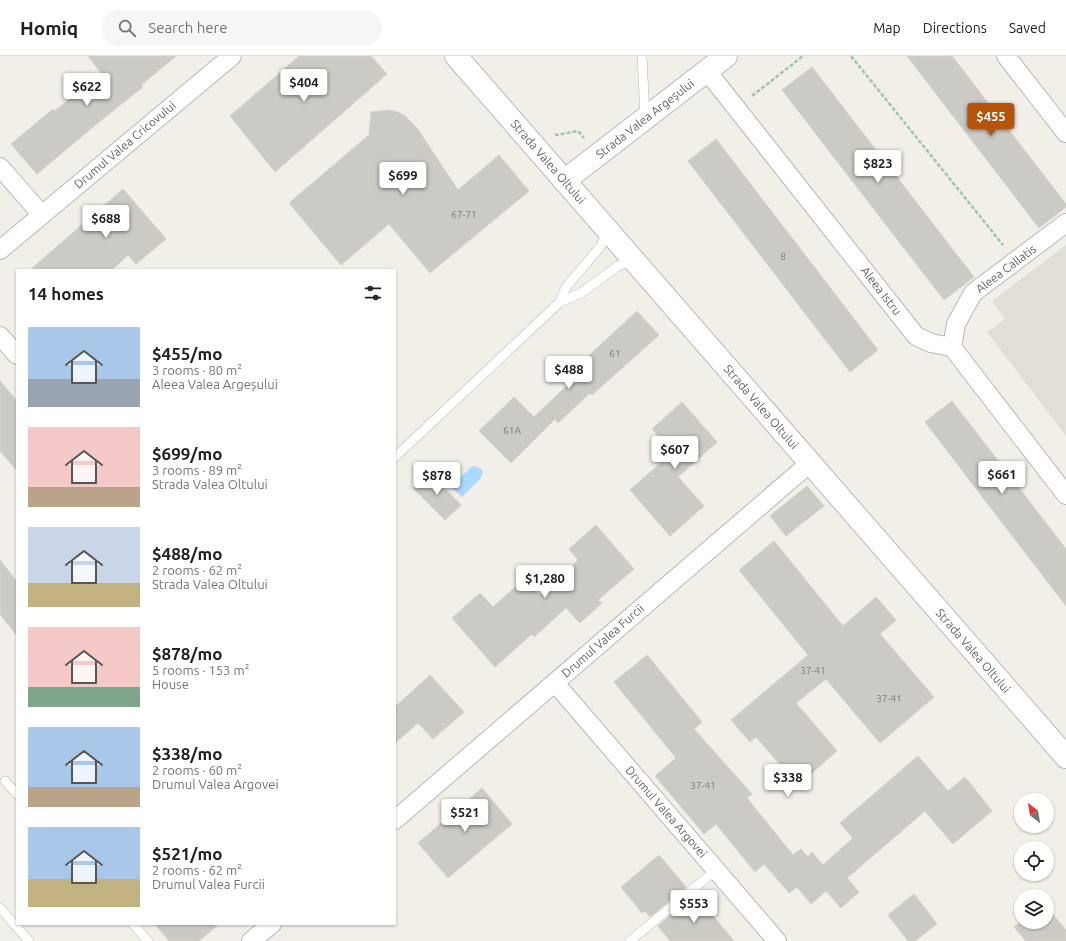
<!DOCTYPE html>
<meta charset="utf-8">
<style>
body{margin:0;font-family:Ubuntu,sans-serif;background:#f6f6f6;color:#202124;height:100vh;display:flex;flex-direction:column;font-size:15px;white-space:nowrap}
*{box-sizing:border-box;margin:0}
p{font-size:13px;color:#757577}
.icon{flex:none;width:22px;height:22px;fill:none;stroke:currentColor;stroke-width:2;stroke-linecap:round;stroke-linejoin:round}
.map{position:relative;flex:1;overflow:hidden}
.side{position:absolute;left:16px;top:213px;width:380px;height:656px;display:flex;flex-direction:column;background:#fff;border-radius:0px;box-shadow:0 1px 3px #0004}
.side>*{flex:none}
.needle{width:26px;rotate:329deg}
.tools{position:absolute;left:1014px;top:737px;display:grid;gap:8px}
.tools a{display:grid;place-items:center;width:40px;height:40px;border-radius:50%;background:#fff;box-shadow:0 1px 3px #0004;font-size:20px}
.price{position:absolute;translate:-50% -34px;padding:0 9px;border-radius:4px;background:#fff;color:#222;font-size:13px;line-height:26px;filter:drop-shadow(0 1px 2px #0008)}
.price::after{content:'';position:absolute;left:50%;top:24px;width:12px;height:9px;margin-left:-6px;background:inherit;clip-path:polygon(0 0,100% 0,50% 100%)}
.price.active{background:#b45309;color:#fff}
ul{padding:0;list-style:none}
li{display:flex;align-items:center;gap:12px;height:100px;padding:0 12px}
li span{display:grid;place-items:center;flex:none;width:112px;height:80px;border-radius:0px;color:#555}
li>.icon{margin-inline-start:auto}
span .icon{width:48px;height:48px;fill:#fffc;stroke-width:1}
li b{font-size:17px}
h2{display:flex;justify-content:space-between;align-items:center;height:48px;padding:0 12px;font-size:17px}
header{display:flex;align-items:center;gap:24px;box-sizing:border-box;height:56px;padding:0 20px;background:#fff;border-bottom:1px solid #e0e0e0}
header strong{font-size:19px}
nav{display:flex;gap:22px;margin-inline-start:auto;font-size:14px}
.search{width:280px;height:36px;background:#f6f6f6;display:flex;align-items:center;gap:10px;box-sizing:border-box;padding:0 14px;border-radius:22px;color:#757577;font-size:15px}
.map>svg:first-child{display:block}
.education{fill:#e1ded6}
.water{fill:#aadaff}
.building{fill:#cccac5;stroke:#d6d1c6}
.lines{fill:none;stroke-linecap:round;stroke-linejoin:round}
.lane-casing{stroke:#b5b8bc;stroke-width:10}
.street-casing{stroke:#b5b8bc;stroke-width:20}
.secondary-casing{stroke:#b6babf;stroke-width:24}
.path{stroke:#9cc7a9;stroke-width:2.5;stroke-dasharray:4 2;stroke-linecap:butt}
.lane{stroke:#fff;stroke-width:9}
.street{stroke:#fff;stroke-width:18}
.secondary{stroke:#fff;stroke-width:22}
.labels{text-anchor:middle;stroke-width:3;stroke-linejoin:round;paint-order:stroke}
.number-label{font-size:10px;fill:#7a7d7f}
.street-label{font-size:12px;fill:#5f6368;stroke:#fff}
</style>
<header>
<strong>Homiq</strong>
<div class="search"><svg class="icon" aria-label="search" viewBox="0 0 24 24"><circle cx="10" cy="10" r="6"/><path d="M15 15l6 6"/></svg>Search here</div>
<nav><a>Map</a><a>Directions</a><a>Saved</a></nav>
</header>
<div class="map">
<svg width="1066" height="885" viewBox="0 0 1066 885">
<rect width="100%" height="100%" fill="#f1efe8"/>
<polygon class="education" points="1066,189 1066,380 987,276 1005,263 992,245"/>
<polygon class="water" points="474,410 480,412 483,415 481,422 462,441 451,431 471,411"/>
<g class="building">
<polygon points="88,0 176,0 141,29 143,31 99,66 37,118 11,88 53,53 55,55 101,17"/>
<polygon points="299,0 371,0 387,18 275,116 230,60"/>
<polygon points="907,0 952,0 1066,148 1066,151 1039,172"/>
<polygon points="812,11 974,221 944,244 782,34"/>
<polygon points="390,54 397,56 404,59 417,72 458,134 499,99 529,135 430,217 389,168 341,209 289,147 369,79 371,56"/>
<polygon points="716,83 878,294 850,316 688,105"/>
<polygon points="123,133 166,183 136,208 128,199 112,214 30,214"/>
<polygon points="637,255 659,279 592,339 590,337 558,367 555,363 511,407 479,375 514,341 534,361 576,321 571,316"/>
<polygon points="0,325 17,345 17,415 0,395"/>
<polygon points="952,345 1066,493 1066,550 925,366"/>
<polygon points="682,346 717,386 678,421 704,450 670,480 630,434 673,396 652,373"/>
<polygon points="429,416 461,449 445,464 413,432"/>
<polygon points="807,430 824,450 786,480 770,460"/>
<polygon points="596,469 634,513 598,544 602,547 580,567 566,552 534,581 532,578 495,611 452,562 480,537 493,551 525,522 540,539 578,504 569,493"/>
<polygon points="774,485 843,570 876,541 896,564 880,578 934,641 880,687 826,623 796,647 837,695 798,729 756,681 750,686 731,664 808,599 739,514"/>
<polygon points="0,504 17,526 17,580 0,558"/>
<polygon points="647,599 702,666 694,673 752,738 747,742 793,799 801,793 808,801 812,796 823,809 853,782 840,767 918,700 948,735 965,721 992,755 953,788 925,755 847,822 859,836 841,852 826,835 811,848 797,831 789,837 764,808 755,816 716,768 704,778 655,720 676,702 614,626"/>
<polygon points="430,619 464,656 433,683 418,667 395,687 395,651"/>
<polygon points="482,732 512,768 448,822 418,787"/>
<polygon points="659,799 686,831 650,861 645,855 642,857 621,831"/>
<polygon points="914,838 937,868 915,885 908,885 888,859"/>
<polygon points="693,840 698,845 700,844 734,885 670,885 658,870"/>
<polygon points="1047,851 1066,874 1066,885 1026,885 1014,871 1021,866 1047,866"/>
<polygon points="155,868 219,868 199,885 169,885"/>
</g>
<g class="lines">
<g class="lane-casing">
<g id="lane">
<polyline points="642,0 645,61"/>
<polyline points="560,246 566,231 600,191 608,175"/>
<polyline points="395,401 560,246 581,237 618,210 633,204"/>
<polyline points="5,725 17,738"/>
<polyline points="0,852 29,885"/>
<polyline points="133,868 148,885"/>
<polyline points="630,885 716,814"/>
</g>
</g>
<g class="street-casing">
<g id="street">
<polyline points="1006,0 1066,77"/>
<polyline points="707,15 916,280 931,287 952,291 1066,439"/>
<polyline points="0,111 42,159"/>
<polyline points="0,194 232,0"/>
<polyline points="0,280 17,299"/>
<polyline points="952,291 956,268 973,237 1066,167"/>
<polyline points="555,627 777,885"/>
<polyline points="395,764 810,407"/>
<polyline points="251,885 272,868"/>
</g>
</g>
<g class="secondary-casing">
<g id="secondary">
<polyline points="456,0 1066,701"/>
<polyline points="564,125 726,0"/>
</g>
</g>
<g class="path">
<polyline points="851,0 1003,189"/>
<polyline points="752,40 803,0"/>
<polyline points="555,78 557,79 578,75 584,82"/>
</g>
<use href="#lane" class="lane"/>
<use href="#street" class="street"/>
<use href="#secondary" class="secondary"/>
</g>
<g class="labels">
<g class="number-label">
<text x="464" y="162">67-71</text>
<text x="783" y="204">8</text>
<text x="615" y="301">61</text>
<text x="512" y="378">61A</text>
<text x="813" y="618">37-41</text>
<text x="889" y="646">37-41</text>
<text x="703" y="733">37-41</text>
</g>
<g class="street-label">
<text transform="translate(645 63) rotate(-38)" y="4">Strada Valea Argeșului</text>
<text transform="translate(125 89) rotate(-40)" y="4">Drumul Valea Cricovului</text>
<text transform="translate(548 106) rotate(49)" y="4">Strada Valea Oltului</text>
<text transform="translate(1006 213) rotate(-37)" y="4">Aleea Callatis</text>
<text transform="translate(881 235) rotate(52)" y="4">Aleea Istru</text>
<text transform="translate(761 351) rotate(49)" y="4">Strada Valea Oltului</text>
<text transform="translate(603 585) rotate(-41)" y="4">Drumul Valea Furcii</text>
<text transform="translate(973 595) rotate(49)" y="4">Strada Valea Oltului</text>
<text transform="translate(666 756) rotate(49)" y="4">Drumul Valea Argovei</text>
</g>
</g>
</svg>
<div class="tools">
<a><svg class="needle" viewBox="-14 -14 28 28"><path d="M0-13l5 13h-10z" fill="#e53935"/><path d="M0 13l5-13h-10z" fill="#757577"/></svg></a>
<a><svg class="icon" aria-label="locate" viewBox="0 0 24 24"><circle cx="12" cy="12" r="6"/><path d="M12 2v4M12 18v4M2 12h4M18 12h4"/></svg></a>
<a><svg class="icon" aria-label="layers" viewBox="0 0 24 24"><path d="M12 4l9 5-9 5-9-5zM3 14l9 5 9-5"/></svg></a>
</div>
<b class="price" style="left:304px;top:47px">$404</b>
<b class="price" style="left:87px;top:51px">$622</b>
<b class="price active" style="left:991px;top:81px">$455</b>
<b class="price" style="left:878px;top:128px">$823</b>
<b class="price" style="left:403px;top:140px">$699</b>
<b class="price" style="left:106px;top:183px">$688</b>
<b class="price" style="left:569px;top:334px">$488</b>
<b class="price" style="left:675px;top:414px">$607</b>
<b class="price" style="left:1002px;top:439px">$661</b>
<b class="price" style="left:437px;top:440px">$878</b>
<b class="price" style="left:545px;top:543px">$1,280</b>
<b class="price" style="left:788px;top:742px">$338</b>
<b class="price" style="left:465px;top:777px">$521</b>
<b class="price" style="left:694px;top:868px">$553</b>
<section class="side">
<h2>14 homes<svg class="icon" aria-label="filters" viewBox="0 0 24 24"><path d="M4 7h16M4 17h16"/><circle cx="9" cy="7" r="2"/><circle cx="15" cy="17" r="2"/></svg></h2>
<ul>
<li><span style="background:linear-gradient(#a9c7e8 65%,#9aa5b1 0)"><svg class="icon" aria-label="home" viewBox="0 0 24 24"><path d="M3 11l9-7 9 7M6 9v11h12V9"/></svg></span><div><b>$455/mo</b><p>3 rooms · 80 m²</p><p>Aleea Valea Argeșului</p></div></li>
<li><span style="background:linear-gradient(#f6c9c9 75%,#b9a48a 0)"><svg class="icon" aria-label="home" viewBox="0 0 24 24"><path d="M3 11l9-7 9 7M6 9v11h12V9"/></svg></span><div><b>$699/mo</b><p>3 rooms · 89 m²</p><p>Strada Valea Oltului</p></div></li>
<li><span style="background:linear-gradient(#c9d6e8 70%,#c2b280 0)"><svg class="icon" aria-label="home" viewBox="0 0 24 24"><path d="M3 11l9-7 9 7M6 9v11h12V9"/></svg></span><div><b>$488/mo</b><p>2 rooms · 62 m²</p><p>Strada Valea Oltului</p></div></li>
<li><span style="background:linear-gradient(#f6c9c9 75%,#7fa58c 0)"><svg class="icon" aria-label="home" viewBox="0 0 24 24"><path d="M3 11l9-7 9 7M6 9v11h12V9"/></svg></span><div><b>$878/mo</b><p>5 rooms · 153 m²</p><p>House</p></div></li>
<li><span style="background:linear-gradient(#a9c7e8 75%,#b9a48a 0)"><svg class="icon" aria-label="home" viewBox="0 0 24 24"><path d="M3 11l9-7 9 7M6 9v11h12V9"/></svg></span><div><b>$338/mo</b><p>2 rooms · 60 m²</p><p>Drumul Valea Argovei</p></div></li>
<li><span style="background:linear-gradient(#a9c7e8 65%,#c2b280 0)"><svg class="icon" aria-label="home" viewBox="0 0 24 24"><path d="M3 11l9-7 9 7M6 9v11h12V9"/></svg></span><div><b>$521/mo</b><p>2 rooms · 62 m²</p><p>Drumul Valea Furcii</p></div></li>
</ul>
</section>
</div>
